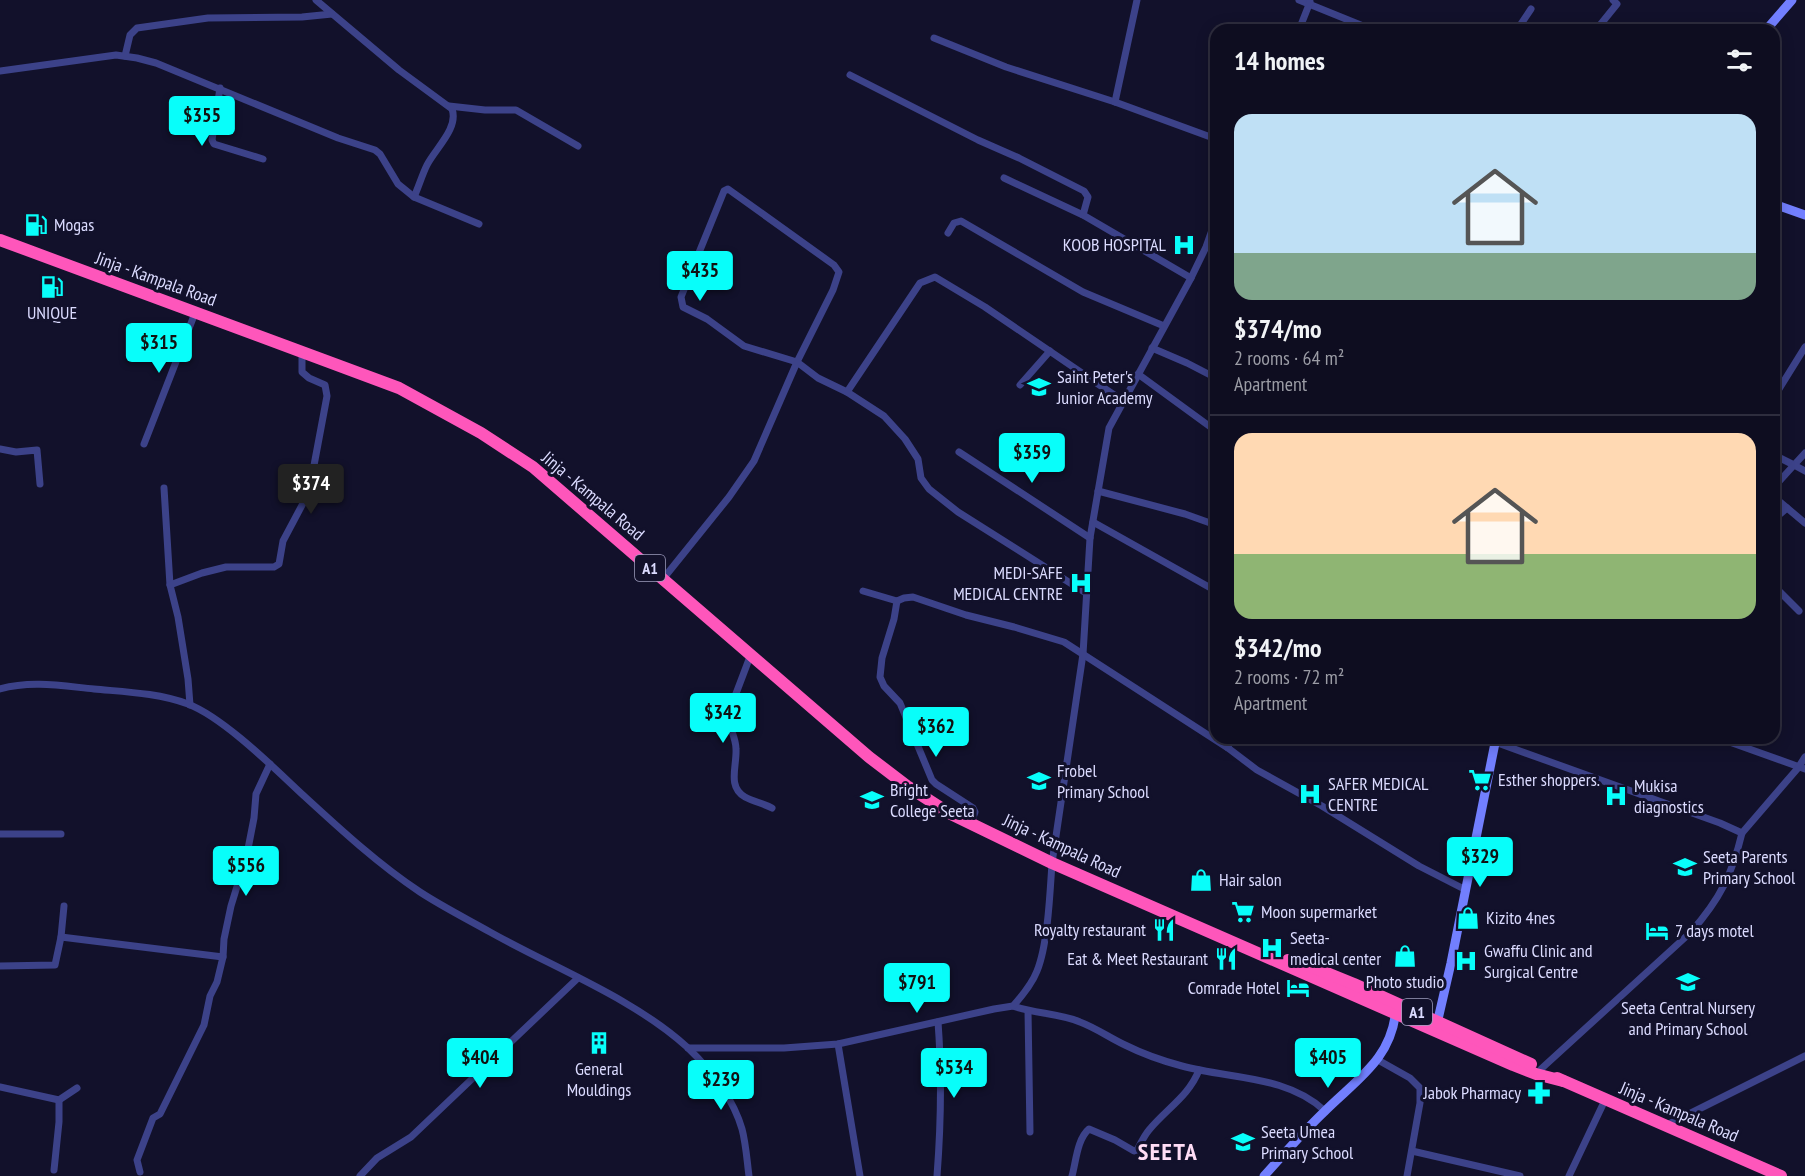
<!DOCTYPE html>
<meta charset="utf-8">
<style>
body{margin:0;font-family:"PT Sans Narrow",sans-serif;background:#1c1b2d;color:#f1f3f6;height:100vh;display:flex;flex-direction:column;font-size:22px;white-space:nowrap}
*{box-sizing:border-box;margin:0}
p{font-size:20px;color:#9b9ca5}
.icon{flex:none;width:33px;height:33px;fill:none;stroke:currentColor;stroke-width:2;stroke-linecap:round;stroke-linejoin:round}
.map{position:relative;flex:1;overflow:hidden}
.sheet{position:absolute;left:1210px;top:24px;width:570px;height:720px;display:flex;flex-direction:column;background:#0e0d20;border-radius:18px;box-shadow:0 3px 15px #0003,0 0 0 2px #2e2d3e}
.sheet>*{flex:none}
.price{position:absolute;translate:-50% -51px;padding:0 14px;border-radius:6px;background:#08fefa;color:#111;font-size:20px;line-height:39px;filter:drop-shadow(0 2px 3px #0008)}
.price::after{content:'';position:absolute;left:50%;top:36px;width:18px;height:14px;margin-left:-9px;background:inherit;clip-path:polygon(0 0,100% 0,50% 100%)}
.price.current{background:#222;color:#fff}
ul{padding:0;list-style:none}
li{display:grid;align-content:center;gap:12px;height:318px;padding:0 24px}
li+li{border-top:2px solid #2e2d3e}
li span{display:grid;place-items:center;height:186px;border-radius:18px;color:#555}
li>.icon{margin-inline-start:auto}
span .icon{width:108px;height:108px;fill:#fffc;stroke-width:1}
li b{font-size:26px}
h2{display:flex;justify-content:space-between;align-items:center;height:72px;padding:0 24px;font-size:26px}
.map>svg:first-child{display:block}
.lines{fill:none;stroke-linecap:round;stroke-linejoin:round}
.street{stroke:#3c4289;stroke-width:7}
.secondary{stroke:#727ffe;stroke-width:9}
.highway{stroke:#fe56bb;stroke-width:12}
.labels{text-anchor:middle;stroke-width:6;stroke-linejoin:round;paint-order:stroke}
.shield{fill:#12112b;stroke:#9f9ebf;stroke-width:1.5}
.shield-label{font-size:16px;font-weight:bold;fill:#dbdbff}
.poi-label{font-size:18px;fill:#dbdbff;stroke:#12112b;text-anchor:start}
.street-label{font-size:18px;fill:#dbdbff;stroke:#12112b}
.district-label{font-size:24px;font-weight:bold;letter-spacing:1.5px;fill:#ffddf6;stroke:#12112b}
</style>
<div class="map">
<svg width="1805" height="1176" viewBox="0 0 1805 1176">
<rect width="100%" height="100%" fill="#12112b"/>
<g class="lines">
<g class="street">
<path d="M316,0L399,70L452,109C459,128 435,149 427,165C422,175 419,186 414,197"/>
<polyline points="1299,0 1373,30"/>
<polyline points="1299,30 1310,2"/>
<polyline points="1517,30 1531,9"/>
<polyline points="1596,30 1617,4 1613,0"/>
<polyline points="934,38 1006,67 1115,102 1216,139"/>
<polyline points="125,56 130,35 137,28 208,18 302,17 332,14"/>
<polyline points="0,71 116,55 137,58 156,63 338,138 375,150 380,154 398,184 414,197 479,224"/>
<polyline points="850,75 978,140 1019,158 1084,191 1088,197 1083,215"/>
<polyline points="220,88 212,140 214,144 263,159"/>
<polyline points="1115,102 1137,0"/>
<polyline points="449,106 485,110 516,110 578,146"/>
<polyline points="1004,178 1083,215 1191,278"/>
<polyline points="948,233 954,223 961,221 1083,292 1164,326"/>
<polyline points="1152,348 1187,363 1216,378"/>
<polyline points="1138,374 1216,431"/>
<polyline points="1020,385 1050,351"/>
<polyline points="847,392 920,283 935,277 985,307 1123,401"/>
<polyline points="1774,397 1805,347"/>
<polyline points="144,444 195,313"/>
<polyline points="0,449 16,452 37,450 40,484"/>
<polyline points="959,452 1090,538"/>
<polyline points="1774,455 1794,465 1805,453"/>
<polyline points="1774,487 1794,465 1805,471"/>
<polyline points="164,488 170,585 178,617 188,679 190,705"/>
<polyline points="1098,491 1185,514 1213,524"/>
<polyline points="1774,497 1805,523"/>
<polyline points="1774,519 1787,508"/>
<polyline points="1093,522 1216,591"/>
<polyline points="663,579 729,497 754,461 797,362 833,290 839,272 834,265 728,189 724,191 722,196 681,297 683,307 707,319 744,346 797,362 818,378 847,392 884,416 905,439 918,459 921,478 929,489 958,512 1086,593"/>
<polyline points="170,585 202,573 226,567 274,567 279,564 283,541 309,492 327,396 325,385 309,378 302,372 302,352"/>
<polyline points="1774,586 1799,611"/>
<polyline points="863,591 897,601 904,598 913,597 966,615 1014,627 1064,642 1228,748 1257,770 1322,806 1419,866 1466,890"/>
<polyline points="897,601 894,619 882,658 880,677 884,686 900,703 932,780 936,784 973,808 975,812 971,823"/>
<path d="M751,654L729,712C727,726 736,736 736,749C737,766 727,787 745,797C754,802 763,803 772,808"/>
<path d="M0,689C31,680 63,686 94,689C126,692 158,693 188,704C224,718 274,768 303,795C340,829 378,864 420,892C443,907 467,919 490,932C554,968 633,998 687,1047C710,1069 733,1098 742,1129C746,1144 747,1161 749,1176"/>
<polyline points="1699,738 1724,740 1805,769"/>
<polyline points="1495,742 1720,823 1742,833 1798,768 1805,757"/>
<polyline points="1228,748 1230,738"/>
<polyline points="0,834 61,834"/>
<polyline points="61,937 223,957"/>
<polyline points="0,966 55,965 61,937 64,906"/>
<path d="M1013,1006C1035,1014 1059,1013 1080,1022C1096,1028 1110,1038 1125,1045C1143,1054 1163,1061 1182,1066C1229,1079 1287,1075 1325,1111"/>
<polyline points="1028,1011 1030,1132"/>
<polyline points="838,1044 860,1176"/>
<path d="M688,1048H784L838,1044L994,1009L1013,1006C1022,996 1032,984 1037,971C1048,944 1050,892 1052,863L1083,654L1090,538L1109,428L1191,278L1206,247L1216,219"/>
<polyline points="1378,1060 1410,1078 1420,1088 1420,1103 1407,1176"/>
<path d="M1541,1069L1691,932C1720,899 1732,875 1742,833"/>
<polyline points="0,1087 59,1100 77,1088"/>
<polyline points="1667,1125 1805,1056"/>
<polyline points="1412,1151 1520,1176"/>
<polyline points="54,1170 59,1122 59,1100"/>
<polyline points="140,1172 137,1160 153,1118 160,1114 204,1025 210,996 217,982 223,957 224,939 231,906 247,854 254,818 256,794 270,764"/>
<polyline points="360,1176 377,1158 411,1137 578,978"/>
<path d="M937,1176C941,1124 942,1074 938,1022"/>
<path d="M1072,1176C1076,1162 1077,1139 1089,1129L1115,1140L1134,1151L1137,1150C1141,1143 1144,1136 1149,1130C1166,1109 1189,1096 1199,1070"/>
<polyline points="1569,1176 1605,1100"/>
</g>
<g class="secondary">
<polyline points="1766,30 1792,0"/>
<polyline points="1774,204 1805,215"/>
<polyline points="1436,1028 1451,963 1496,738"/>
<path d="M1264,1176C1284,1154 1303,1132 1324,1112C1357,1079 1392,1059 1396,1009"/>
</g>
<g class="highway">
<polyline points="0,240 399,388 481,433 533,467 869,757 907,786 949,813 1052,863 1513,1065 1536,1074 1563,1081"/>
<polyline points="1288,960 1300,962 1354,984 1531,1064"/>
<polyline points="1557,1078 1781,1176"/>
</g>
</g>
<defs>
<g id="fuel-bare" transform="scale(1.8)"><path d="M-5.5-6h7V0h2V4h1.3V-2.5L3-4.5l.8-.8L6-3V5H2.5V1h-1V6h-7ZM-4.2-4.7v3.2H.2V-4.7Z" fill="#08fefa" stroke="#12112b" stroke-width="2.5" paint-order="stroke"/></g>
<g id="hospital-bare" transform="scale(1.8)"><path d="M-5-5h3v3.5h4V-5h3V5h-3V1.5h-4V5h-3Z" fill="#08fefa" stroke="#12112b" stroke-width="2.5" paint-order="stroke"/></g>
<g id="school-bare" transform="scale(1.8)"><path d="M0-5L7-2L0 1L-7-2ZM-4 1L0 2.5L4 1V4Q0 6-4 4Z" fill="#08fefa" stroke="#12112b" stroke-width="2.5" paint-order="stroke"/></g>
<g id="supermarket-bare" transform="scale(1.8)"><path d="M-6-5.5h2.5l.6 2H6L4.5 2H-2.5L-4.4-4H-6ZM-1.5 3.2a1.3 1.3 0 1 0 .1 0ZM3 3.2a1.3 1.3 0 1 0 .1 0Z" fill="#08fefa" stroke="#12112b" stroke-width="2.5" paint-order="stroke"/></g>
<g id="shop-bare" transform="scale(1.8)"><path d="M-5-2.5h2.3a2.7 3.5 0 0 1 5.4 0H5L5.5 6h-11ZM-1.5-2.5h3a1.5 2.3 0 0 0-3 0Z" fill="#08fefa" stroke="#12112b" stroke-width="2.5" paint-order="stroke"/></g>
<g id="restaurant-bare" transform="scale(1.8)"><path d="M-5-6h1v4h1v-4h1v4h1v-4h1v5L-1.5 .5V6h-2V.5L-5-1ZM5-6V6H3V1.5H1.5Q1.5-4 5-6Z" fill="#08fefa" stroke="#12112b" stroke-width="2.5" paint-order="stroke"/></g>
<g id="hotel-bare" transform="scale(1.8)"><path d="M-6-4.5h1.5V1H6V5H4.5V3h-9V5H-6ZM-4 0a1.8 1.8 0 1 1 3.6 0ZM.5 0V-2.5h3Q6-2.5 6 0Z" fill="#08fefa" stroke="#12112b" stroke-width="2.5" paint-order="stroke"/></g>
<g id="building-bare" transform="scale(1.8)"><path d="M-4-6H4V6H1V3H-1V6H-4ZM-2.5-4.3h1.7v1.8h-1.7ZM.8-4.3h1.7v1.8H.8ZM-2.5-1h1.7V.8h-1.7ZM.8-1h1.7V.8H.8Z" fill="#08fefa" stroke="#12112b" stroke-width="2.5" paint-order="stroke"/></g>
<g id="pharmacy-bare" transform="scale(1.8)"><path d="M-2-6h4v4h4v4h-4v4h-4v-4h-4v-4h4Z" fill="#08fefa" stroke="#12112b" stroke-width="2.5" paint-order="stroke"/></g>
</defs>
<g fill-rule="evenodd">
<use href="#fuel-bare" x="36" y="225"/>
<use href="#hospital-bare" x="1184" y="245"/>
<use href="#fuel-bare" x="52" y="287"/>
<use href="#school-bare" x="1039" y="387"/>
<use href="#hospital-bare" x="1081" y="583"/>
<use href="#supermarket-bare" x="1480" y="780"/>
<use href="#school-bare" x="1039" y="781"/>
<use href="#hospital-bare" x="1310" y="794"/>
<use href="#hospital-bare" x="1616" y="796"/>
<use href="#school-bare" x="872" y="800"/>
<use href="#school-bare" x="1685" y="867"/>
<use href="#shop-bare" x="1201" y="880"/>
<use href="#supermarket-bare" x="1243" y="912"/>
<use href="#shop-bare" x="1468" y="918"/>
<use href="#restaurant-bare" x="1164" y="930"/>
<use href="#hotel-bare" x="1657" y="931"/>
<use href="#hospital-bare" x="1272" y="948"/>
<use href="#shop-bare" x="1405" y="956"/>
<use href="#restaurant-bare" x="1226" y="959"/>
<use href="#hospital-bare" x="1466" y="961"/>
<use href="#school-bare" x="1688" y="982"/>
<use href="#hotel-bare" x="1298" y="988"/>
<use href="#building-bare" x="599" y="1043"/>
<use href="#pharmacy-bare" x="1539" y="1093"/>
<use href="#school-bare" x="1243" y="1142"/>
</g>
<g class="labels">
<g class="shield">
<rect x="635" y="555" width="30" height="26" rx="4.5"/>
<rect x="1402" y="999" width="30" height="26" rx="4.5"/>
</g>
<g class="shield-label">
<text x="650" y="574">A1</text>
<text x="1417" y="1018">A1</text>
</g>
<g class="poi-label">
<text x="54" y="231">Mogas</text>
<text x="1166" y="251" text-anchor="end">KOOB HOSPITAL</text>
<text x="52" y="319" text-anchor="middle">UNIQUE</text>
<text x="1057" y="383">Saint Peter's<tspan x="1057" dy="21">Junior Academy</tspan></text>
<text x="1063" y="579" text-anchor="end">MEDI-SAFE<tspan x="1063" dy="21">MEDICAL CENTRE</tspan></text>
<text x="1057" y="777">Frobel<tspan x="1057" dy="21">Primary School</tspan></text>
<text x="1498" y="786">Esther shoppers.</text>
<text x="1328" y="790">SAFER MEDICAL<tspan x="1328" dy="21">CENTRE</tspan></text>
<text x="1634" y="792">Mukisa<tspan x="1634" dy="21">diagnostics</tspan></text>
<text x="890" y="796">Bright<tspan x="890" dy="21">College Seeta</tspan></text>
<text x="1703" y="863">Seeta Parents<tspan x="1703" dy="21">Primary School</tspan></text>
<text x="1219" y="886">Hair salon</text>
<text x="1261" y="918">Moon supermarket</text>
<text x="1486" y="924">Kizito 4nes</text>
<text x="1146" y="936" text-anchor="end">Royalty restaurant</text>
<text x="1675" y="937">7 days motel</text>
<text x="1290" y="944">Seeta-<tspan x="1290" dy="21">medical center</tspan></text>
<text x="1484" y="957">Gwaffu Clinic and<tspan x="1484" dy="21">Surgical Centre</tspan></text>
<text x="1208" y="965" text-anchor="end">Eat &amp; Meet Restaurant</text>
<text x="1405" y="988" text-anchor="middle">Photo studio</text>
<text x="1280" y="994" text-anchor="end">Comrade Hotel</text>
<text x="1688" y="1014" text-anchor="middle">Seeta Central Nursery<tspan x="1688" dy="21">and Primary School</tspan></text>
<text x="599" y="1075" text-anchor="middle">General<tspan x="599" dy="21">Mouldings</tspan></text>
<text x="1521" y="1099" text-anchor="end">Jabok Pharmacy</text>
<text x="1261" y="1138">Seeta Umea<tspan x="1261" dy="21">Primary School</tspan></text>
</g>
<g class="street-label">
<text transform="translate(156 279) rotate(20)" y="6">Jinja - Kampala Road</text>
<text transform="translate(593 496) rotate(40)" y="6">Jinja - Kampala Road</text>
<text transform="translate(1062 846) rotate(25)" y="6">Jinja - Kampala Road</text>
<text transform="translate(1679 1112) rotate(23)" y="6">Jinja - Kampala Road</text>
</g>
<g class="district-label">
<text x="1168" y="1160">SEETA</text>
</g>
</g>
</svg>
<b class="price" style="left:202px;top:147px">$355</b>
<b class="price" style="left:700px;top:302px">$435</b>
<b class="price" style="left:159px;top:374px">$315</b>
<b class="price" style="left:1032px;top:484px">$359</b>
<b class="price current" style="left:311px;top:515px">$374</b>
<b class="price" style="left:723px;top:744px">$342</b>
<b class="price" style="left:936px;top:758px">$362</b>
<b class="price" style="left:1480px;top:888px">$329</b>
<b class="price" style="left:246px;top:897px">$556</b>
<b class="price" style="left:917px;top:1014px">$791</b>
<b class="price" style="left:480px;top:1089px">$404</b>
<b class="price" style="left:1328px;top:1089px">$405</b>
<b class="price" style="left:954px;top:1099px">$534</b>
<b class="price" style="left:721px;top:1111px">$239</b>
<section class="sheet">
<h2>14 homes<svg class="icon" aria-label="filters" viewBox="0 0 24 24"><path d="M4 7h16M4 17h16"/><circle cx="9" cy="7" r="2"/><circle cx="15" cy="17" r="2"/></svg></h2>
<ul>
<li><span style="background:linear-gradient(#bfe0f5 75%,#7fa58c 0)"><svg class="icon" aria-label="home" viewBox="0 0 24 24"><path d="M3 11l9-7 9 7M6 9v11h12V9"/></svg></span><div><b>$374/mo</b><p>2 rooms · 64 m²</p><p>Apartment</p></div></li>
<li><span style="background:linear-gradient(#ffd9b3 65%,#8fb573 0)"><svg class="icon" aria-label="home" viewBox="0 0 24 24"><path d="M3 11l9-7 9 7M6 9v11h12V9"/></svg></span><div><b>$342/mo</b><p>2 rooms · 72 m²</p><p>Apartment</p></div></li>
</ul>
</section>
</div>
